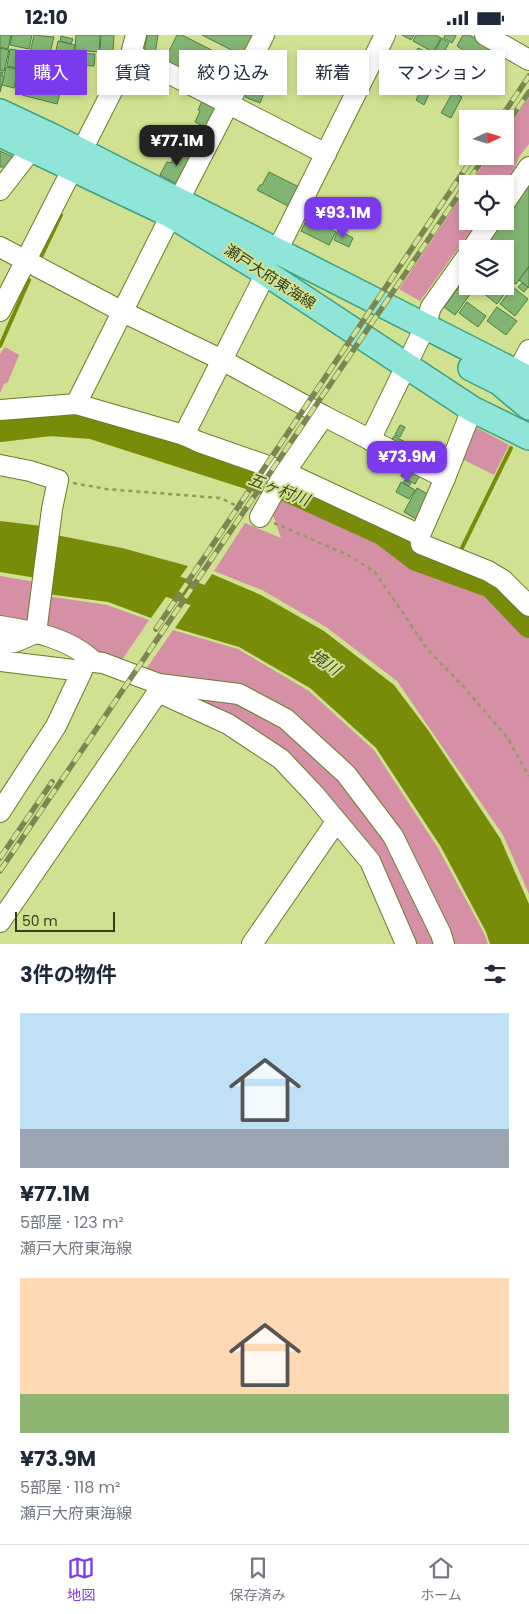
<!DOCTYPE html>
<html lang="ja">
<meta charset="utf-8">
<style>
body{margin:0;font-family:Poppins,"Noto Sans JP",sans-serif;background:#f6f6f7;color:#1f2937;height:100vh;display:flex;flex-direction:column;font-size:19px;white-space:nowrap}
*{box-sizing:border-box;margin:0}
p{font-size:16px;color:#747a83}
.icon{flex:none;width:28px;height:28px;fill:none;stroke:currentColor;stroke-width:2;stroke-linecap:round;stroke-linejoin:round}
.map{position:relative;height:909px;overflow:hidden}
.panel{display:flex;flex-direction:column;background:#fff;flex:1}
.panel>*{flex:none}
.hud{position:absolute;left:15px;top:15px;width:500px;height:45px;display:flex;gap:10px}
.needle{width:32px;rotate:86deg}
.buttons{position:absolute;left:459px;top:75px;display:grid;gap:10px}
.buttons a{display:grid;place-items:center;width:55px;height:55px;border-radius:0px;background:#fff;box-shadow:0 2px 8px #0003;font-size:25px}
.scale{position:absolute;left:15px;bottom:12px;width:100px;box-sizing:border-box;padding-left:5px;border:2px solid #373e1d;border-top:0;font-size:14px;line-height:18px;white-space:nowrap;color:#373e1d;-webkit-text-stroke:4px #d0e291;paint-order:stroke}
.price{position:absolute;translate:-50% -42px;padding:0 11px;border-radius:10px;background:#7c3aed;color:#fff;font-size:16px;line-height:32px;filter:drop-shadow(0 1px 2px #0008)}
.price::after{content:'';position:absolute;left:50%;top:30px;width:15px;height:11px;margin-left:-8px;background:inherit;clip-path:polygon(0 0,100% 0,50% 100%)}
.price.current{background:#222;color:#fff}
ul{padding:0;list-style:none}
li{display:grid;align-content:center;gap:10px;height:265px;padding:0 20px}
li span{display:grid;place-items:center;height:155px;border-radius:0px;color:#555}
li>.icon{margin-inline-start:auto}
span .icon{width:90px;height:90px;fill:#fffc;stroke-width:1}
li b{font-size:21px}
h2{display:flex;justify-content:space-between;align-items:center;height:60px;padding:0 20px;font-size:21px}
.tag{padding:0 18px;border-radius:0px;background:#fff;box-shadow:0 2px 8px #0003;font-size:18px;line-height:45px}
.tag.current{background:#7c3aed;color:#fff}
.status{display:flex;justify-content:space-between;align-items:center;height:35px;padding:0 25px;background:#fff;direction:ltr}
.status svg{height:14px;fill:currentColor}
.tabs{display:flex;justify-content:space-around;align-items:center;height:70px;border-top:1px solid #e0e1e3;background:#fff;font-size:14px;color:#747a83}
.tabs a{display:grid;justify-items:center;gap:2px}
.tabs .current{color:#7c3aed}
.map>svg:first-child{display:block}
.green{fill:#d590a6}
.water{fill:#798c0a}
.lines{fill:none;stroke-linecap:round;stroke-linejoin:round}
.stream{stroke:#798c0a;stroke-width:4}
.river{stroke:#798c0a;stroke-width:24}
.building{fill:#82b574;stroke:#4d7e3f}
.minor-casing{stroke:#6c7b2a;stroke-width:22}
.major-casing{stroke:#40a084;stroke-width:28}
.path{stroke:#8f9c60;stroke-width:2.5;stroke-dasharray:4 4;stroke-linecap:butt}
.minor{stroke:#fff;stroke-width:20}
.major{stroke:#8fe5d7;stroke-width:25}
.rail-casing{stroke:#7b8650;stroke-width:5.5}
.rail{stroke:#d0e291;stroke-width:4;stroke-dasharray:11;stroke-linecap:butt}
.labels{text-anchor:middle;stroke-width:4;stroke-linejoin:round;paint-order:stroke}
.street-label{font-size:15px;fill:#373e1d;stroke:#d0e291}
.water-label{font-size:16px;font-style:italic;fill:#414a1d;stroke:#d0e291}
</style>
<div class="status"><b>12:10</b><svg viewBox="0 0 49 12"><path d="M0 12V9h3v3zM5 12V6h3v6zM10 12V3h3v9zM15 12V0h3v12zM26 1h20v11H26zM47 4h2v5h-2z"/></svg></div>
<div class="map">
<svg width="529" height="909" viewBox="0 0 529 909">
<rect width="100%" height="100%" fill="#d0e291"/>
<g class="green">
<polygon points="529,62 529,109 519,122 512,141 505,150 505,149 470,149 489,121 505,121 505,98"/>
<polygon points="467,153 468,186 478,186 420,266 399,254"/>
<polygon points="5,312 19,320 8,347 4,349 0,358 0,319"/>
<polygon points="472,390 509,410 494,440 458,422"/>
<polygon points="275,461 380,502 414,529 488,556 529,598 529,859 503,800 397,646 326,592 262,555 214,536 245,488 281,503 270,471"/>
<polygon points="0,541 36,547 31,588 0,584"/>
<polygon points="47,561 107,570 149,585 120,628 42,590"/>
<polygon points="173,595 238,614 309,656 374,715 438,813 484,898 488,909 410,909 336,774 144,637"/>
</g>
<g class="water">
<polygon points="0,486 42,491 36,543 0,537"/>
<polygon points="56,500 122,513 188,531 151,583 108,567 47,559"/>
<polygon points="212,539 261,560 324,596 394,650 428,695 500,803 529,869 529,909 490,909 486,897 441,812 376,713 310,653 239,612 175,593"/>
</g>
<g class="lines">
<g class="stream">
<polyline points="41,222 61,180"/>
<polyline points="0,311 29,245"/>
<polyline points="460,517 511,413"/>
<polyline points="450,536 454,529"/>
</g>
<g class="river">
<polyline points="0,395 50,389 92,392 285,454 382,498 416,524 491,551 529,591"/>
<polyline points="142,541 206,563 227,573"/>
</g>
</g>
<g class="building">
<polygon points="0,0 11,0 8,14 0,12"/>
<polygon points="12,0 32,0 29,14 10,10"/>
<polygon points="34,0 54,2 49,22 30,18"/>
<polygon points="76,0 100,0 99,17 75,15"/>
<polygon points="101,0 114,0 113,17 100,16"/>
<polygon points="147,0 158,0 155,19 144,17"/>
<polygon points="177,0 182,0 239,29 223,59 163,28"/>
<polygon points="202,0 254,0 243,21"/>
<polygon points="402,0 414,0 411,5"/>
<polygon points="416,0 435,0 441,3 433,17 413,6"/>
<polygon points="445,0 455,0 456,1 452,8 444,3"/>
<polygon points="463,0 469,0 490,12 483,26 473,21 472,23 462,17 463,15 457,11"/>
<polygon points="61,1 73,4 71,9 60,6"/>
<polygon points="442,3 449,8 442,20 435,16"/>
<polygon points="58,6 75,10 69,33 66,33 66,35 56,33 56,30 53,30"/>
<polygon points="492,12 503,18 494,35 483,29"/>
<polygon points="0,13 9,15 4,36 0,35"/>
<polygon points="418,13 424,16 420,23 414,20"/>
<polygon points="10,14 22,16 18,33 7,31"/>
<polygon points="76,18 95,19 94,31 75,30"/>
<polygon points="460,21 481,32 474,46 471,45 464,60 450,52 452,46 450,46 458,30 456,29"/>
<polygon points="31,27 66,37 57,69 22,60"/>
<polygon points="483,30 491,34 487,42 479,38"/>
<polygon points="6,32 18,34 14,53 2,50"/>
<polygon points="253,35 269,42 266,50 267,51 260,68 245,62 247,58 244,56"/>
<polygon points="0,37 3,37 2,41 4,42 0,57"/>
<polygon points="480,39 484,41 482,46 477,44"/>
<polygon points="421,55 429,59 424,70 416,65"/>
<polygon points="453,57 462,62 451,83 441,78"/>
<polygon points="202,66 217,73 208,96 202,93 203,91 195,87 200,76 198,75"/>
<polygon points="163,107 168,109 166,113 161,111"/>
<polygon points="169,108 176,111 173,117 166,113"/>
<polygon points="178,113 193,121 179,150 160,140 167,127 171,128"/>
<polygon points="0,116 13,122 5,132 0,132"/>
<polygon points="269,137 301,153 292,173 257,155 260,150 262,150"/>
<polygon points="529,147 529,231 516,249 513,248 497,269 474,251 505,251 505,214 483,214 503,186 505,186 505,184 526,155 524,154"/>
<polygon points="308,182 336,197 329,210 301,196"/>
<polygon points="338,195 353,203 349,212 334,205"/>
<polygon points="529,232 529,253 519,245"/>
<polygon points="463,246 468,249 468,251 470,251 474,254 455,280 444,272"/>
<polygon points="522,248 528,252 524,257 518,252"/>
<polygon points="513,252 528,264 515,281 500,269"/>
<polygon points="467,267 486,281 478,292 459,278"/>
<polygon points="497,272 517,286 506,300 487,286"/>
<polygon points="400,390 405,392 400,402 395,400"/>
<polygon points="394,401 416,413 413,417 391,406"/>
<polygon points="406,430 421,438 415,449 401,441"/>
<polygon points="405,445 411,448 409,451 403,449"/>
<polygon points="401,447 415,455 409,464 396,457"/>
<polygon points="417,453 431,461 418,485 404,477"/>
</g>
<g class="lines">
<g class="minor-casing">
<g id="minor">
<polyline points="485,0 529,25"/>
<polyline points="131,19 326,119"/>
<polyline points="0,155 31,115"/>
<polyline points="179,165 264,0"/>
<polyline points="505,167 529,132"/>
<polyline points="171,180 76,369 184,400 199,407 285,437 420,500"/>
<polyline points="0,212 123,277 222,325 324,381"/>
<polyline points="472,214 491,186"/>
<polyline points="277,216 385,0"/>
<polyline points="0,276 131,19 136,0"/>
<polyline points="517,338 529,315"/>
<polyline points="0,375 76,369"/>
<polyline points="184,400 266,238"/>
<polyline points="370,405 425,292 431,272 468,220"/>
<polyline points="0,430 30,436 58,445"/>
<polyline points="445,443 472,374"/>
<polyline points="260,482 285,437 324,381 445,443 420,500 421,509 488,536 503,545 529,571"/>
<path d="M0,591C32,596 70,603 94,627L103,628L159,649L239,659L286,684L346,739L393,801L441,899L444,909"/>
<polyline points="36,598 52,474 58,445"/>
<polyline points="0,607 15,607 36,598"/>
<polyline points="0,626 82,636 56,691 0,777"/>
<polyline points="0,887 158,657 228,689 281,724 314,759 370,826 406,909"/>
<polyline points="252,909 336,787"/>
</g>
</g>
<g class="major-casing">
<g id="major">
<polyline points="0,77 51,101 529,344"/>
<polyline points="0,99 171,180 266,238 472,374 529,402"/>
<polyline points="471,333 499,347 529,372"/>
</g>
</g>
<g class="path">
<polyline points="73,448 106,454 220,463 246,475"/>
<polyline points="274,488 348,520 375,537 428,615 462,650 507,702 529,741"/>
</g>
<use href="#minor" class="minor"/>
<use href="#major" class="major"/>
<g class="rail-casing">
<g id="rail">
<polyline points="500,84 529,41"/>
<polyline points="505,92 529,57"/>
<polyline points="156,594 474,121"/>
<polyline points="0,823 52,747"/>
<polyline points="0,836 485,121"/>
</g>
</g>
<use href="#rail" class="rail"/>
</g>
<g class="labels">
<g class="street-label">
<text transform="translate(270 242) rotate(33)" y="5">瀬戸大府東海線</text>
</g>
<g class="water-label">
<text transform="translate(279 454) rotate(21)" y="6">五ヶ村川</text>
<text transform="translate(325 627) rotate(34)" y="6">境川</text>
</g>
</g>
</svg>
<div class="buttons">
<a><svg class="needle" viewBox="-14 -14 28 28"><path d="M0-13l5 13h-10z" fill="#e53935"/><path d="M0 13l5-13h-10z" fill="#747a83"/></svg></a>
<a><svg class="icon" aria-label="locate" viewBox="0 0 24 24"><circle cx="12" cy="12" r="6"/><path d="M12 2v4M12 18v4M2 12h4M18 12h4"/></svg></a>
<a><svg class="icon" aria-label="layers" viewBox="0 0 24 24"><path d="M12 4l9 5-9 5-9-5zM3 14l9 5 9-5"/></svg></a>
</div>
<div class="scale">50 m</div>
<b class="price current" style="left:177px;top:132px">¥77.1M</b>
<b class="price" style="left:343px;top:204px">¥93.1M</b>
<b class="price" style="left:407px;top:448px">¥73.9M</b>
<div class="hud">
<a class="tag current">購入</a>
<a class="tag">賃貸</a>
<a class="tag">絞り込み</a>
<a class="tag">新着</a>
<a class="tag">マンション</a>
</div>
</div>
<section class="panel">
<h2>3件の物件<svg class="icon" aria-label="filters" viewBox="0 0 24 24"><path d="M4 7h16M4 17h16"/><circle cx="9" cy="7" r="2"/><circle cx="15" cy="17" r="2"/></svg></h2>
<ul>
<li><span style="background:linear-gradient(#bfe0f5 75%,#9aa5b1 0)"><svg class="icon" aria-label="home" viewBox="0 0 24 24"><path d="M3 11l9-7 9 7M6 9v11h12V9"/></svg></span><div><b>¥77.1M</b><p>5部屋 · 123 m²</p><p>瀬戸大府東海線</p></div></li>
<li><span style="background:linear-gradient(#ffd9b3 75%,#8fb573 0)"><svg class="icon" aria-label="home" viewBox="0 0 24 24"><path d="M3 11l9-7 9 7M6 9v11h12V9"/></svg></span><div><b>¥73.9M</b><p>5部屋 · 118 m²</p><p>瀬戸大府東海線</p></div></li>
</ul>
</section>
<nav class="tabs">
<a class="current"><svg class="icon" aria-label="map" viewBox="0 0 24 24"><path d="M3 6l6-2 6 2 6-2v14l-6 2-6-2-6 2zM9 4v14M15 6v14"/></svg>地図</a>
<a><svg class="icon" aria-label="saved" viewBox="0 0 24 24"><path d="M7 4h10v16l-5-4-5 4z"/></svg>保存済み</a>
<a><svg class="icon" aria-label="home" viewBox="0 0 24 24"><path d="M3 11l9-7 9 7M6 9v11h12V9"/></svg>ホーム</a>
</nav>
